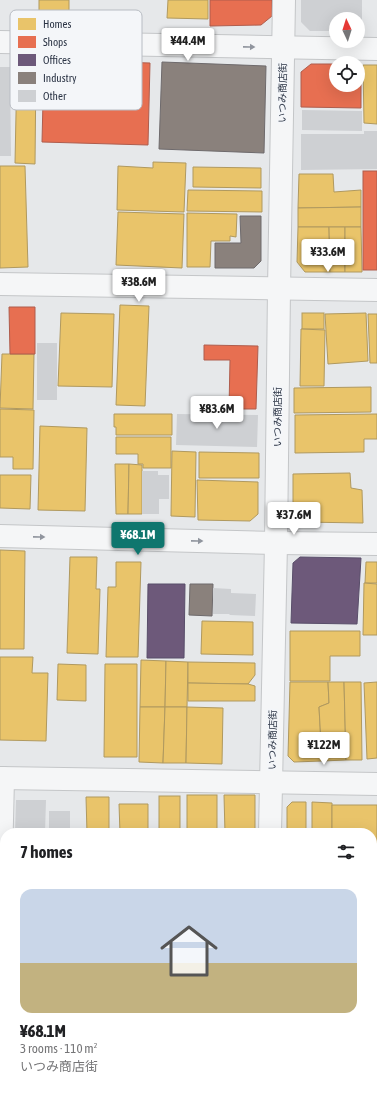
<!DOCTYPE html>
<meta charset="utf-8">
<style>
body{margin:0;font-family:"Asap Condensed","Noto Sans JP",sans-serif;background:#f2f2f2;color:#202124;height:100vh;display:flex;flex-direction:column;font-size:15px;white-space:nowrap}
*{box-sizing:border-box;margin:0}
p{font-size:13px;color:#757577}
.icon{flex:none;width:22px;height:22px;fill:none;stroke:currentColor;stroke-width:2;stroke-linecap:round;stroke-linejoin:round}
.map{position:relative;flex:1;overflow:hidden}
.drawer{position:absolute;left:0px;top:828px;width:377px;height:268px;display:flex;flex-direction:column;background:#fff;border-radius:16px 16px 0 0;box-shadow:0 4px 16px #0002}
.drawer>*{flex:none}
.needle{width:26px;rotate:356deg}
.buttons{position:absolute;left:329px;top:12px;display:grid;gap:8px}
.buttons a{display:grid;place-items:center;width:36px;height:36px;border-radius:50%;background:#fff;box-shadow:0 4px 16px #0002;font-size:20px}
.price{position:absolute;translate:-50% -34px;padding:0 9px;border-radius:4px;background:#fff;color:#222;font-size:13px;line-height:26px;filter:drop-shadow(0 1px 2px #0008)}
.price::after{content:'';position:absolute;left:50%;top:24px;width:12px;height:9px;margin-left:-6px;background:inherit;clip-path:polygon(0 0,100% 0,50% 100%)}
.price.current{background:#0f766e;color:#fff}
ul{padding:0;list-style:none}
li{display:grid;align-content:center;gap:8px;height:212px;padding:0 20px}
li span{display:grid;place-items:center;height:124px;border-radius:12px;color:#555}
li>.icon{margin-inline-start:auto}
span .icon{width:72px;height:72px;fill:#fffc;stroke-width:1}
li b{font-size:17px}
h2{display:flex;justify-content:space-between;align-items:center;height:48px;padding:0 20px;font-size:17px}
.map>svg:first-child{display:block}
.homes{fill:#e9c46a;stroke:#b0995f}
.shops{fill:#e76f51;stroke:#af5d4d}
.offices{fill:#6d597a;stroke:#594e6a}
.industry{fill:#8a817c;stroke:#6e6a6c}
.building{fill:#ced0d3}
.lines{fill:none;stroke-linecap:round;stroke-linejoin:round}
.minor-casing{stroke:#c4c6c8;stroke-width:24}
.minor{stroke:#f5f6f7;stroke-width:22}
.oneway{fill:#90959e}
.labels{text-anchor:middle;stroke-width:4;stroke-linejoin:round;paint-order:stroke}
.street-label{font-size:10px;fill:#2b3445;stroke:#f4f6f9}
.key{fill:#f4f6f9;stroke:#b8bcc3;stroke-width:1}
.key-label{font-size:11px;fill:#2b3445}
</style>
<div class="map">
<svg width="377" height="1096" viewBox="0 0 377 1096">
<rect width="100%" height="100%" fill="#e6e8ea"/>
<g class="homes">
<polygon points="39,0 69,0 69,24 39,23"/>
<polygon points="168,0 208,0 208,19 167,18"/>
<polygon points="17,65 36,66 35,164 15,163"/>
<polygon points="363,65 377,65 377,124 364,123"/>
<polygon points="153,162 186,163 184,212 117,210 118,166 153,168"/>
<polygon points="0,166 25,166 28,267 0,268"/>
<polygon points="193,167 261,168 261,188 193,187"/>
<polygon points="299,174 333,174 334,192 361,190 361,207 298,208"/>
<polygon points="188,190 262,191 262,212 187,211"/>
<polygon points="361,207 361,227 298,227 298,208"/>
<polygon points="118,212 184,214 182,268 116,265"/>
<polygon points="187,213 237,214 236,237 230,236 230,241 211,241 210,267 187,267"/>
<polygon points="298,227 329,227 330,272 305,272 297,262"/>
<polygon points="329,227 345,227 345,272 330,272"/>
<polygon points="345,227 361,227 362,272 345,272"/>
<polygon points="120,305 149,306 145,406 116,405"/>
<polygon points="61,313 114,314 112,387 58,386"/>
<rect x="302" y="313" width="22" height="16"/>
<polygon points="366,313 368,361 328,364 325,314"/>
<polygon points="368,314 377,314 377,363 370,363"/>
<polygon points="301,329 325,330 324,386 300,386"/>
<polygon points="2,354 34,354 33,409 0,408"/>
<polygon points="371,387 371,412 294,413 294,388"/>
<polygon points="0,409 34,410 33,469 13,469 13,457 0,457"/>
<polygon points="114,414 172,414 172,435 116,435 116,427 114,427"/>
<polygon points="377,414 377,439 364,439 364,452 295,453 295,415"/>
<polygon points="40,426 87,428 85,511 38,510"/>
<polygon points="116,437 171,437 171,468 143,468 143,464 138,464 138,454 116,454"/>
<polygon points="172,451 196,452 195,517 171,516"/>
<polygon points="199,452 259,453 259,478 199,478"/>
<polygon points="115,464 129,464 128,514 116,514"/>
<polygon points="129,464 142,465 142,514 128,514"/>
<polygon points="350,473 351,488 362,490 363,523 302,522 293,514 293,474"/>
<polygon points="0,475 31,475 30,509 0,508"/>
<polygon points="197,480 258,482 258,514 250,521 198,520"/>
<polygon points="0,550 25,551 24,649 0,649"/>
<polygon points="70,557 97,557 96,589 100,589 98,654 67,653"/>
<polygon points="116,562 141,562 138,657 106,657 108,587 116,587"/>
<polygon points="366,562 377,562 377,583 365,583"/>
<polygon points="364,583 377,584 377,635 363,635"/>
<polygon points="202,621 253,622 253,655 201,654"/>
<polygon points="290,631 360,631 360,656 330,656 330,681 290,681"/>
<polygon points="0,657 33,657 32,673 48,673 46,741 0,740"/>
<polygon points="141,660 166,661 165,707 140,707"/>
<polygon points="166,661 188,662 187,707 165,707"/>
<polygon points="188,662 255,663 255,675 248,684 188,683"/>
<polygon points="58,664 86,665 86,701 57,700"/>
<polygon points="105,664 137,664 137,757 104,757"/>
<polygon points="290,682 328,682 329,703 319,707 322,761 294,762 288,756"/>
<polygon points="328,682 344,682 346,760 322,761 319,707 329,703"/>
<polygon points="344,682 361,682 362,760 346,760"/>
<polygon points="377,682 377,758 367,759 364,683"/>
<polygon points="188,683 248,684 255,686 255,701 188,701"/>
<polygon points="140,707 165,707 163,763 139,762"/>
<polygon points="165,707 187,707 186,763 163,763"/>
<polygon points="187,707 223,708 222,764 186,763"/>
<rect x="187" y="795" width="30" height="38"/>
<polygon points="224,795 255,795 255,833 225,833"/>
<rect x="159" y="796" width="21" height="37"/>
<polygon points="86,797 109,797 109,833 87,833"/>
<polygon points="292,802 306,802 306,833 287,833 287,807"/>
<polygon points="312,802 332,803 332,833 312,833"/>
<polygon points="119,804 148,804 148,833 120,833"/>
<polygon points="332,805 377,805 377,853 372,853 372,833 332,833"/>
<rect x="372" y="884" width="5" height="22"/>
<polygon points="372,907 377,908 377,944 372,944"/>
<rect x="372" y="956" width="5" height="55"/>
<polygon points="3,1050 5,1050 5,1091 40,1091 40,1092 3,1092"/>
<rect x="41" y="1091" width="38" height="5"/>
<rect x="94" y="1091" width="42" height="5"/>
<rect x="204" y="1091" width="44" height="5"/>
<rect x="282" y="1091" width="52" height="5"/>
<rect x="4" y="1093" width="34" height="3"/>
</g>
<g class="shops">
<polygon points="210,0 272,0 272,16 261,25 210,26"/>
<polygon points="44,60 150,63 148,145 42,142"/>
<polygon points="311,64 336,64 336,85 358,85 358,64 361,64 361,108 301,107 301,72"/>
<rect x="363" y="171" width="14" height="99"/>
<polygon points="9,307 35,307 35,354 10,354"/>
<polygon points="204,345 258,346 256,409 229,409 230,360 204,360"/>
</g>
<g class="offices">
<polygon points="300,557 361,558 357,624 291,623 293,563"/>
<polygon points="148,584 185,584 184,658 147,658"/>
</g>
<g class="industry">
<polygon points="162,62 266,66 264,153 159,149"/>
<polygon points="240,216 261,216 261,261 254,268 215,268 215,243 241,243"/>
<polygon points="190,584 213,584 212,616 189,615"/>
<rect x="138" y="1091" width="50" height="5"/>
</g>
<g class="building">
<polygon points="301,0 362,0 362,32 358,32 358,19 336,19 336,31 310,31 301,22"/>
<polygon points="0,67 10,67 11,156 0,156"/>
<polygon points="302,110 362,111 362,131 302,130"/>
<polygon points="364,131 377,131 377,169 301,170 301,134 364,134"/>
<rect x="37" y="343" width="20" height="57"/>
<polygon points="177,414 258,415 257,447 176,445"/>
<polygon points="142,471 158,471 158,475 169,475 169,499 159,499 159,514 142,514"/>
<polygon points="213,588 231,589 231,593 256,594 255,616 230,615 229,614 213,614"/>
<polygon points="16,800 46,800 45,833 15,833"/>
<rect x="49" y="811" width="21" height="22"/>
</g>
<g class="lines">
<g class="minor-casing">
<g id="minor">
<polyline points="0,42 377,49"/>
<polyline points="0,284 377,290"/>
<polyline points="0,536 276,543 377,544"/>
<polyline points="0,778 377,784"/>
<polyline points="270,833 276,543 279,289 284,0"/>
<polyline points="0,903 3,778"/>
<polyline points="0,1020 5,1020"/>
<polyline points="372,1027 377,1027"/>
<polyline points="265,1096 265,1091"/>
</g>
</g>
<use href="#minor" class="minor"/>
</g>
<defs><path id="oneway-solid" d="M-6-.8H1V-3.2L6.5 0L1 3.2V.8H-6Z"/></defs>
<g class="oneway">
<use href="#oneway-solid" transform="translate(249 47) rotate(1)"/>
<use href="#oneway-solid" transform="translate(39 537) rotate(1)"/>
<use href="#oneway-solid" transform="translate(197 541) rotate(1)"/>
</g>
<g class="labels">
<g class="street-label">
<text transform="translate(282 93) rotate(-89)" y="4">いつみ商店街</text>
<text transform="translate(277 417) rotate(-90)" y="4">いつみ商店街</text>
<text transform="translate(272 740) rotate(-89)" y="4">いつみ商店街</text>
</g>
</g>
<rect x="10" y="10" width="132" height="100" rx="6" class="key"/>
<rect x="18" y="18" width="18" height="12" fill="#e9c46a"/>
<rect x="18" y="36" width="18" height="12" fill="#e76f51"/>
<rect x="18" y="54" width="18" height="12" fill="#6d597a"/>
<rect x="18" y="72" width="18" height="12" fill="#8a817c"/>
<rect x="18" y="90" width="18" height="12" fill="#ced0d3"/>
<g class="key-label">
<text x="43" y="28">Homes</text>
<text x="43" y="46">Shops</text>
<text x="43" y="64">Offices</text>
<text x="43" y="82">Industry</text>
<text x="43" y="100">Other</text>
</g>
</svg>
<div class="buttons">
<a><svg class="needle" viewBox="-14 -14 28 28"><path d="M0-13l5 13h-10z" fill="#e53935"/><path d="M0 13l5-13h-10z" fill="#757577"/></svg></a>
<a><svg class="icon" aria-label="locate" viewBox="0 0 24 24"><circle cx="12" cy="12" r="6"/><path d="M12 2v4M12 18v4M2 12h4M18 12h4"/></svg></a>
</div>
<b class="price" style="left:188px;top:62px">¥44.4M</b>
<b class="price" style="left:328px;top:273px">¥33.6M</b>
<b class="price" style="left:139px;top:303px">¥38.6M</b>
<b class="price" style="left:217px;top:430px">¥83.6M</b>
<b class="price" style="left:294px;top:536px">¥37.6M</b>
<b class="price current" style="left:138px;top:556px">¥68.1M</b>
<b class="price" style="left:324px;top:766px">¥122M</b>
<section class="drawer">
<h2>7 homes<svg class="icon" aria-label="filters" viewBox="0 0 24 24"><path d="M4 7h16M4 17h16"/><circle cx="9" cy="7" r="2"/><circle cx="15" cy="17" r="2"/></svg></h2>
<ul>
<li><span style="background:linear-gradient(#c9d6e8 60%,#c2b280 0)"><svg class="icon" aria-label="home" viewBox="0 0 24 24"><path d="M3 11l9-7 9 7M6 9v11h12V9"/></svg></span><div><b>¥68.1M</b><p>3 rooms · 110 m²</p><p>いつみ商店街</p></div></li>
</ul>
</section>
</div>
